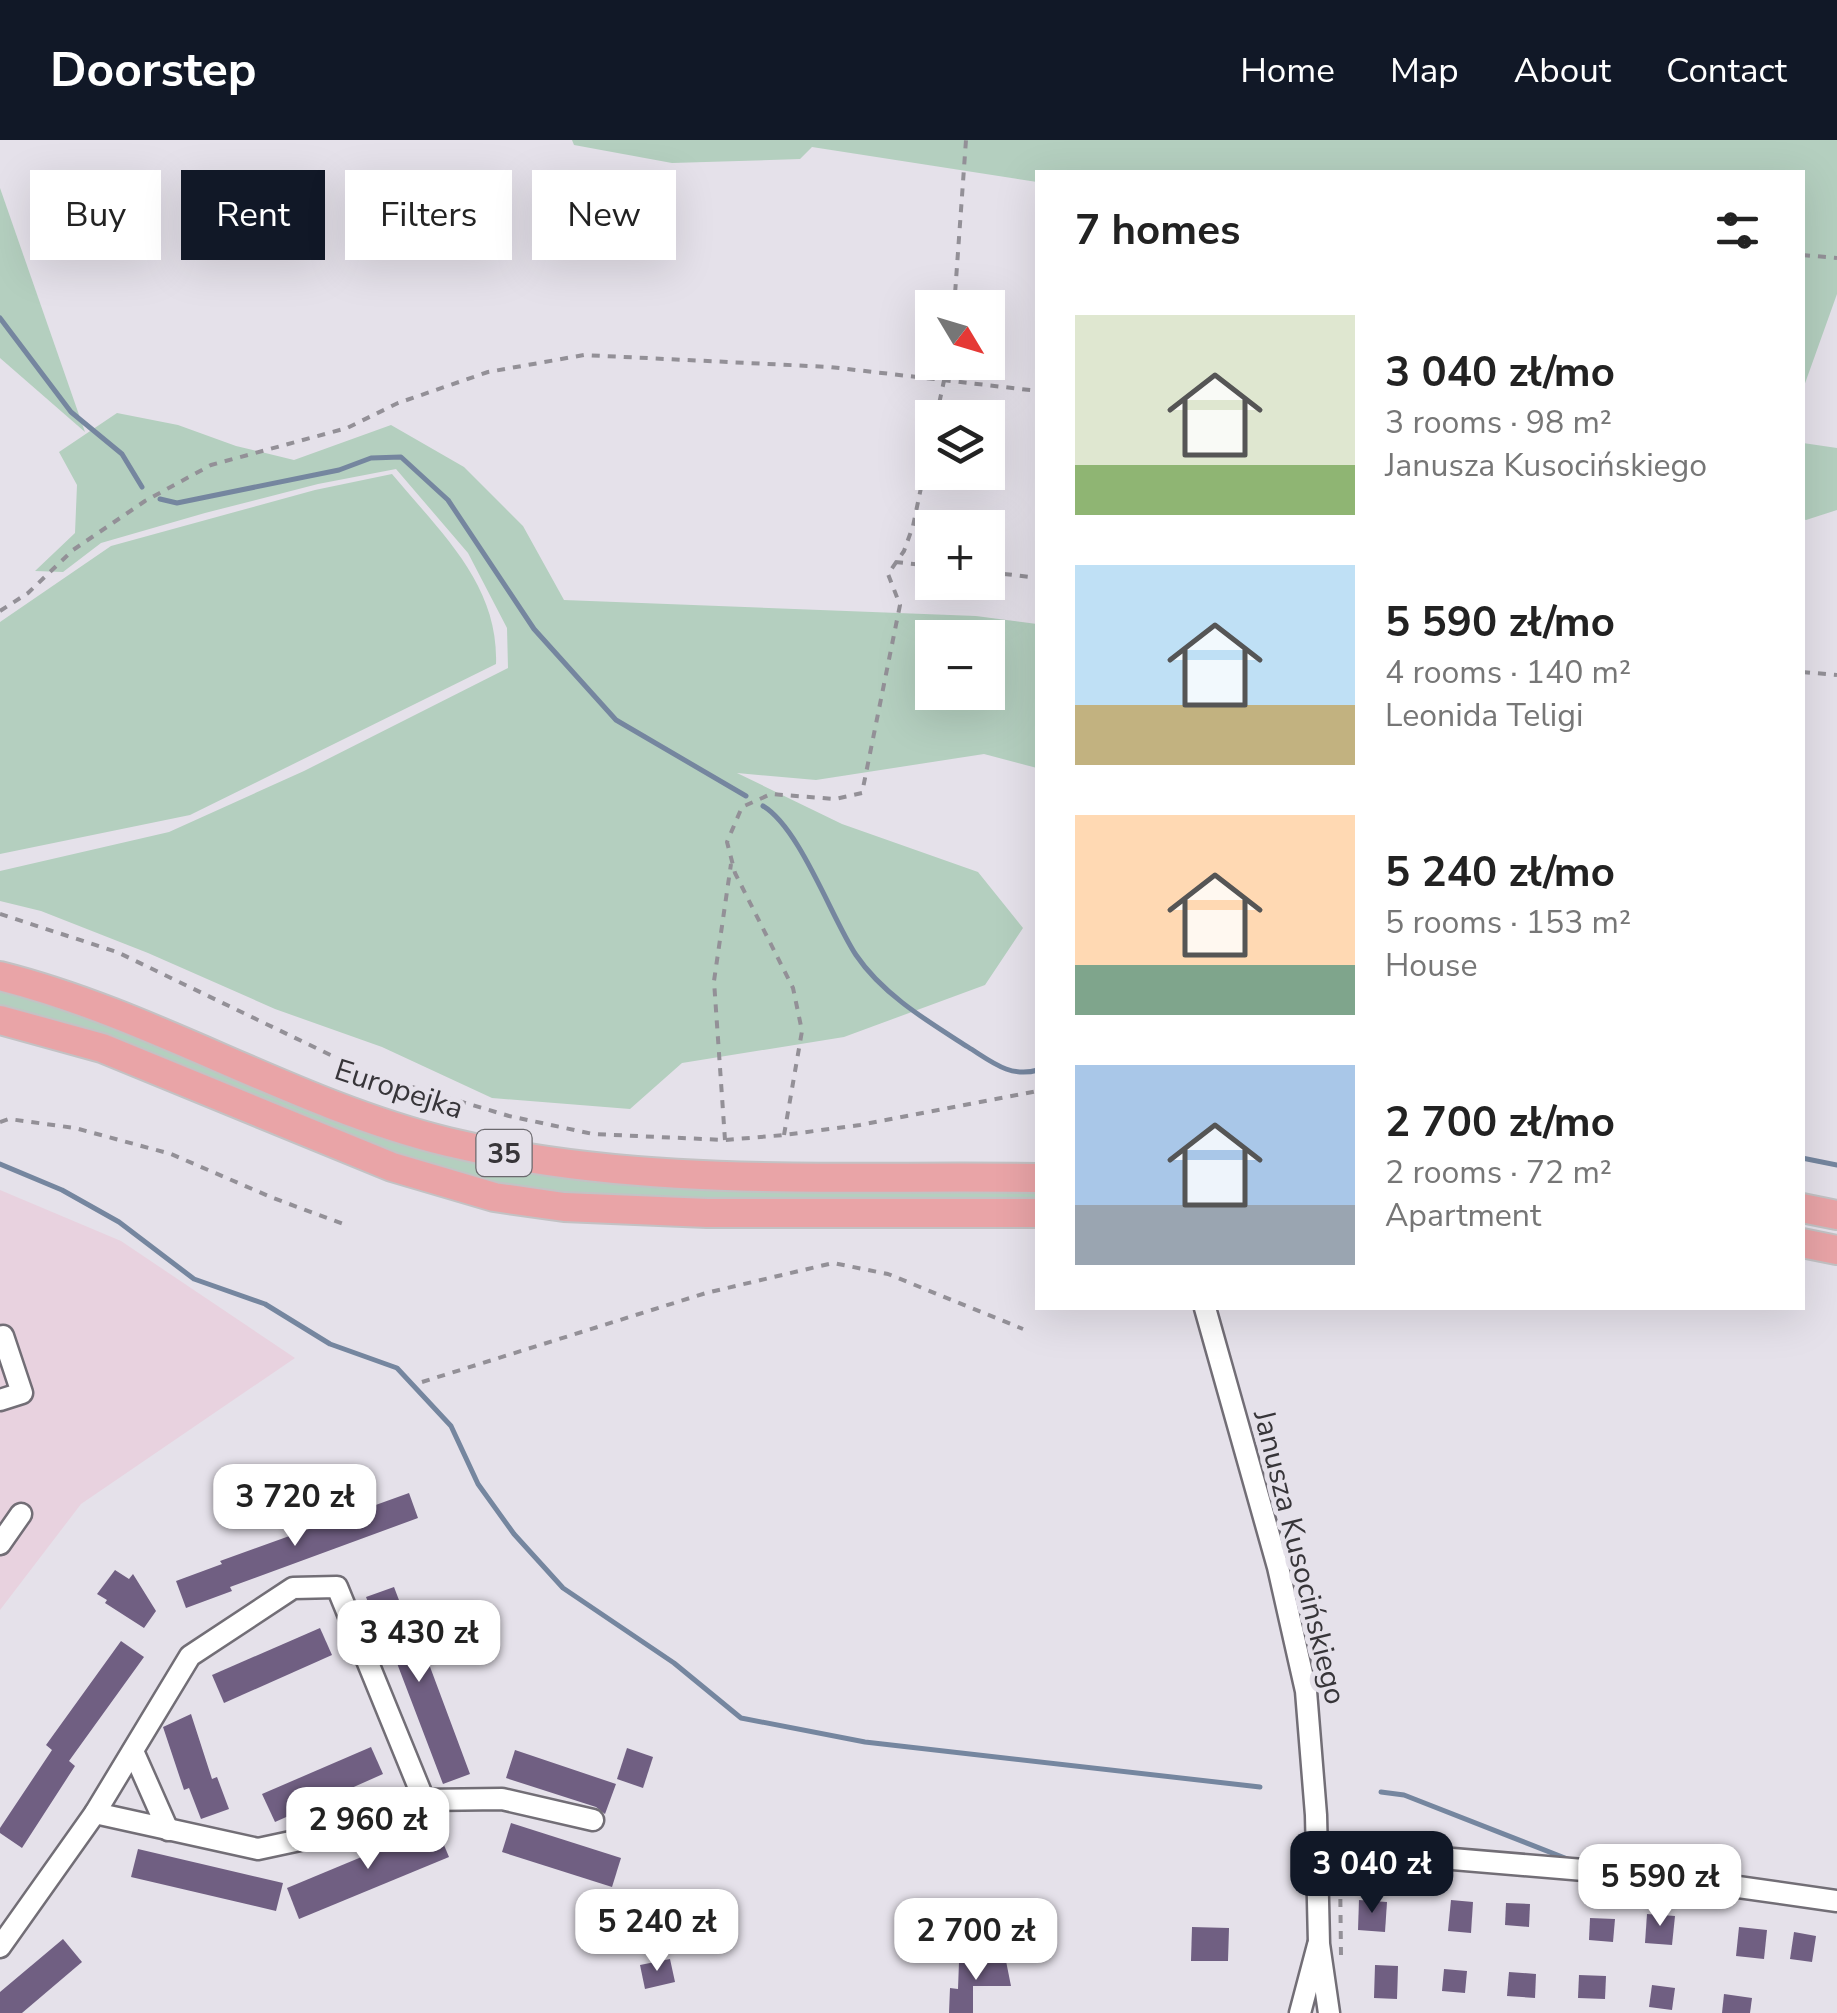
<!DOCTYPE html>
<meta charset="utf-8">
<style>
body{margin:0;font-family:"Nunito Sans",sans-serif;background:#f2f2f2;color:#222;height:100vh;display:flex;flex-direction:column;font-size:38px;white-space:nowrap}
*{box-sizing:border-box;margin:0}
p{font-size:32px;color:#767676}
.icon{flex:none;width:55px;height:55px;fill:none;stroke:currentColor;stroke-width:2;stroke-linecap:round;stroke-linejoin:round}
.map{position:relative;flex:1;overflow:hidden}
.drawer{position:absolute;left:1035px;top:30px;width:770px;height:1140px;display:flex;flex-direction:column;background:#fff;border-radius:0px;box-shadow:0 10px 40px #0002}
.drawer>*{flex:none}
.banner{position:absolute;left:30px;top:30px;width:855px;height:90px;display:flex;gap:20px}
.needle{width:65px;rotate:128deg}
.fabs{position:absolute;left:915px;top:150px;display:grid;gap:20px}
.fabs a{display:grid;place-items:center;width:90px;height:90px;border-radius:0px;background:#fff;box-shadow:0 10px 40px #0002;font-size:50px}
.price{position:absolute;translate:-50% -85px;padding:0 22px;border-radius:20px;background:#fff;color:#222;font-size:32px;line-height:65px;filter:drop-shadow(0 2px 5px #0008)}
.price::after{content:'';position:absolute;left:50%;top:60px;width:30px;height:22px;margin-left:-15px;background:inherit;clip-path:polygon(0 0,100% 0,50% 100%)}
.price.selected{background:#111827;color:#fff}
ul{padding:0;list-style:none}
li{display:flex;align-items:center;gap:30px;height:250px;padding:0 40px}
li span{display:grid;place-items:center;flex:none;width:280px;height:200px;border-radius:0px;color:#555}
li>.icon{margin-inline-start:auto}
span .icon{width:120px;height:120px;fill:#fffc;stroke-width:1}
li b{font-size:42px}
h2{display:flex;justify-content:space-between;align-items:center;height:120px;padding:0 40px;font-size:42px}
.chip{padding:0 35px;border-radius:0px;background:#fff;box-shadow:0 10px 40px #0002;font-size:35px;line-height:90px}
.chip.selected{background:#111827;color:#fff}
header{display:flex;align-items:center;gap:60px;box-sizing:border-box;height:140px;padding:0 50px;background:#111827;color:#fff}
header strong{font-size:48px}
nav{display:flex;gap:55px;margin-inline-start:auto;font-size:35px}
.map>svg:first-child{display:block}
.medical{fill:#e8d2df}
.green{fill:#b4cfbf;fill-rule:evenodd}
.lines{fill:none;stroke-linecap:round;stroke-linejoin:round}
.stream{stroke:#75869f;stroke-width:5}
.building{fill:#705f82}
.minor-casing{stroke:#726e76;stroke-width:25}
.major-casing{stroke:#c3c2c4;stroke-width:32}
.path{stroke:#939097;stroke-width:4;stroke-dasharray:8 8;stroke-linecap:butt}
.minor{stroke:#fff;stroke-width:20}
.major{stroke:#e9a4a7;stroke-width:28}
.labels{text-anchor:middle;stroke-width:10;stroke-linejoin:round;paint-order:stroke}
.shield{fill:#e5e1ea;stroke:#6b696e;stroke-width:2.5}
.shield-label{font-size:28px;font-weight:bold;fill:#373539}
.street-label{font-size:30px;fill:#373539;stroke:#e5e1ea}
</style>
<header>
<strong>Doorstep</strong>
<nav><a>Home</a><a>Map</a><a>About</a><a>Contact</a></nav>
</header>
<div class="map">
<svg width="1837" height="1873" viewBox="0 0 1837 1873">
<rect width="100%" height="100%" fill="#e5e1ea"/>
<polygon class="medical" points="0,1050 121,1101 295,1218 81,1364 0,1470"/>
<g class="green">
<polygon points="572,0 1837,0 1837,154 1803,249 1802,32 1038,32 1037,42 812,7 800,19 672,23 574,5"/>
<polygon points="0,48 85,292 0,218"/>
<path d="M117,273L178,285L236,306L294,320L391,285L464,327L523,386L564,460L976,476L1037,484V628L984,614L816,640L737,633L842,684L978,732L1023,788L985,845L844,897L682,923L630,969L492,958L382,907L275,869L148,813L41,771L0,761V731L169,692L304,631L508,528L507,488L468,413L396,329L318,344L205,373L101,403L63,432L35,431L75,393L77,345L59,312ZM932,498H988V552H932Z"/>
<polygon points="1803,303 1837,308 1837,370 1806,380 1803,379"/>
<path d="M392,334C440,392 499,444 496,524L190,675L0,714V482L111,406L315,350Z"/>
<polygon points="0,848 33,856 521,1031 649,1047 1037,1051 1037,1062 723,1061 573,1056 497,1045 397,1016 0,870"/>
</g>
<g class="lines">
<g class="stream">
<polyline points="0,178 71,272 122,314 142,347"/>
<polyline points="160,359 177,363 339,330 371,318 401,317 448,360 534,489 616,580 746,656"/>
<path d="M763,666C800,688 832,779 856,815C883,855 929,882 968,907C992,922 1010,938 1038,930"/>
<polyline points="1802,1018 1837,1025"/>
<polyline points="0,1024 62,1050 119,1082 194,1139 265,1164 330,1204 397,1228 451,1286 478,1344 514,1394 563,1448 674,1523 741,1578 865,1602 1260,1647"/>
<polyline points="1381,1652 1404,1655 1570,1720"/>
</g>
</g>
<g class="building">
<polygon points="409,1353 418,1378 230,1447 232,1451 186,1468 176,1441 222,1424 220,1421"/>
<polygon points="115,1430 129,1439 133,1434 156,1471 144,1488 105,1463 107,1460 97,1454"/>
<polygon points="394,1447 418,1510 423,1508 470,1634 443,1644 395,1518 390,1520 366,1457"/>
<polygon points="320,1488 332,1515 224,1563 212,1535"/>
<polygon points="121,1501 144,1517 69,1621 75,1626 22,1708 0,1693 0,1688 52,1610 46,1605"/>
<polygon points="191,1574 212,1639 217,1637 229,1669 201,1679 189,1648 184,1650 163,1587"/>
<polygon points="371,1607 383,1634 275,1682 262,1654"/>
<polygon points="627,1608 653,1617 643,1648 617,1639"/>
<polygon points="515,1610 616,1644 605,1674 596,1667 506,1638"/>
<polygon points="511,1683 621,1718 612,1747 502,1712"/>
<polygon points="436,1686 449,1717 299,1779 287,1748"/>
<polygon points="138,1709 283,1743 276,1771 131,1737"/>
<polygon points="1359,1760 1387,1762 1385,1792 1358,1790"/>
<polygon points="1451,1760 1473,1762 1471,1793 1448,1791"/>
<polygon points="1506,1763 1530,1764 1529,1787 1505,1785"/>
<polygon points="1647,1774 1675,1776 1672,1805 1645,1803"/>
<polygon points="1590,1778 1615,1779 1613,1802 1589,1800"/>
<polygon points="1192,1787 1229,1788 1228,1821 1191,1821"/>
<polygon points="1739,1787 1767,1790 1764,1819 1736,1816"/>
<polygon points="1794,1792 1816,1796 1812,1822 1790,1819"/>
<polygon points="63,1799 82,1822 22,1873 0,1873 0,1852"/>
<polygon points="670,1819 675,1842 645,1849 640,1825"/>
<polygon points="1006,1821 1011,1846 973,1846 973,1873 949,1873 950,1848 958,1849 959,1822"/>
<polygon points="1375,1825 1398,1826 1397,1859 1374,1858"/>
<polygon points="1444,1829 1467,1831 1465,1853 1442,1851"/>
<polygon points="1509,1832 1536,1834 1535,1858 1507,1856"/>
<polygon points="1579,1835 1606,1836 1605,1859 1578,1858"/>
<polygon points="1652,1845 1675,1848 1672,1870 1649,1867"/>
<polygon points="1724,1854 1752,1858 1750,1873 1722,1873"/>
</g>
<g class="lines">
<g class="minor-casing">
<g id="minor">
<polyline points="1205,1168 1278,1427 1306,1551 1316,1675 1319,1804 1329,1873"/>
<polyline points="0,1260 22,1253 3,1196"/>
<polyline points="0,1404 21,1374"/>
<polyline points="133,1611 168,1690"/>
<polyline points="95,1673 258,1709 314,1697 424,1660 502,1659 593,1680"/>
<polyline points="1405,1715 1667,1737 1837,1761"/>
<polyline points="0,1807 95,1673 190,1516 293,1448 337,1447 424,1660"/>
<polyline points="1300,1873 1318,1805"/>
</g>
</g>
<g class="major-casing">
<g id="major">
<path d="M0,836C155,875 293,964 448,1002C642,1049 840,1035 1038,1038"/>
<polyline points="0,880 102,908 392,1027 494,1057 564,1067 707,1073 1038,1073"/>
<polyline points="1802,1068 1837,1075"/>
<polyline points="1802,1103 1837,1110"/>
</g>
</g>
<g class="path">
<polyline points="1802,115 1837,118"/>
<polyline points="954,168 966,0"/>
<polyline points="936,278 948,222"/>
<polyline points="895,422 932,426"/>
<polyline points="988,432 1038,438"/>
<polyline points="0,471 28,453 73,410 145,361 211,325 347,288 398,263 488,232 584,215 830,227 1038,251"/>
<polyline points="1802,532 1837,535"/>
<polyline points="0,774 117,812 372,935 509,976 593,994 725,1000 784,995 860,985 1038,951"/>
<polyline points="0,982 9,979 75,988 171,1014 273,1058 349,1086"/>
<polyline points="784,995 802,891 793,848 735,733 727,702 742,667 771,654 835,659 862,653 900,465 888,434 904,411 913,386 932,295"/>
<polyline points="725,1000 714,841 731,724"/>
<polyline points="422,1242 706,1153 833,1123 888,1134 1023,1189"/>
<polyline points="1341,1815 1340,1728 1352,1712 1390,1714"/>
</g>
<use href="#minor" class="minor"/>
<use href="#major" class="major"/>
</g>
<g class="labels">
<rect class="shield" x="476.5" y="990" width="55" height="46" rx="8"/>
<g class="shield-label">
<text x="504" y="1023">35</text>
</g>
<g class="street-label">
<text transform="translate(399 949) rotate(18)" y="10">Europejka</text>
<text transform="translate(1300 1417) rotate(76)" y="10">Janusza Kusocińskiego</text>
</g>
</g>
</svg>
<div class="fabs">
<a><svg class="needle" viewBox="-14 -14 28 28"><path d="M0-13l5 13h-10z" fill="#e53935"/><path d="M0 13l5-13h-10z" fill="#767676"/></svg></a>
<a><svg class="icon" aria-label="layers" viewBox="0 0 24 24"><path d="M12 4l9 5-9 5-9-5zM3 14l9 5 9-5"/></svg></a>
<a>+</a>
<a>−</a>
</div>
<b class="price" style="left:295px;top:1409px">3 720 zł</b>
<b class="price" style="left:419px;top:1545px">3 430 zł</b>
<b class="price" style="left:368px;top:1732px">2 960 zł</b>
<b class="price selected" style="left:1372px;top:1776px">3 040 zł</b>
<b class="price" style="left:1660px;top:1789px">5 590 zł</b>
<b class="price" style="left:657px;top:1834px">5 240 zł</b>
<b class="price" style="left:976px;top:1843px">2 700 zł</b>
<div class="banner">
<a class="chip">Buy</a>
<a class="chip selected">Rent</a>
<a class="chip">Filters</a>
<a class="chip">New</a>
</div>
<section class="drawer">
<h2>7 homes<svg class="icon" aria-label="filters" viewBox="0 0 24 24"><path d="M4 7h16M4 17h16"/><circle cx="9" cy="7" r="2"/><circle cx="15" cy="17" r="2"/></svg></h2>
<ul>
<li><span style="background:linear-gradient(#dfe7d0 75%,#8fb573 0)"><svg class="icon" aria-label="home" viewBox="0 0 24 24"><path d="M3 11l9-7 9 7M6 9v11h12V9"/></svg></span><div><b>3 040 zł/mo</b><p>3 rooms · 98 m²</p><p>Janusza Kusocińskiego</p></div></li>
<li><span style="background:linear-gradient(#bfe0f5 70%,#c2b280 0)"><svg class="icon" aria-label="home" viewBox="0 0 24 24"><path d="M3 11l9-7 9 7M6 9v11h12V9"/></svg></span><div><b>5 590 zł/mo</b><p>4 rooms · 140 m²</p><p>Leonida Teligi</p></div></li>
<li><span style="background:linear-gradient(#ffd9b3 75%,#7fa58c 0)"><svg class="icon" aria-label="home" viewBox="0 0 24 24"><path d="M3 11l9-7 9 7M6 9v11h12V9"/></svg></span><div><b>5 240 zł/mo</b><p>5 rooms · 153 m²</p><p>House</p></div></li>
<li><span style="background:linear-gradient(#a9c7e8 70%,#9aa5b1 0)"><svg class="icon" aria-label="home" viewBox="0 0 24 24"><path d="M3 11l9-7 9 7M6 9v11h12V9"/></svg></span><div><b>2 700 zł/mo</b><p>2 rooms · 72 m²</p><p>Apartment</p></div></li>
</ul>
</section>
</div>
